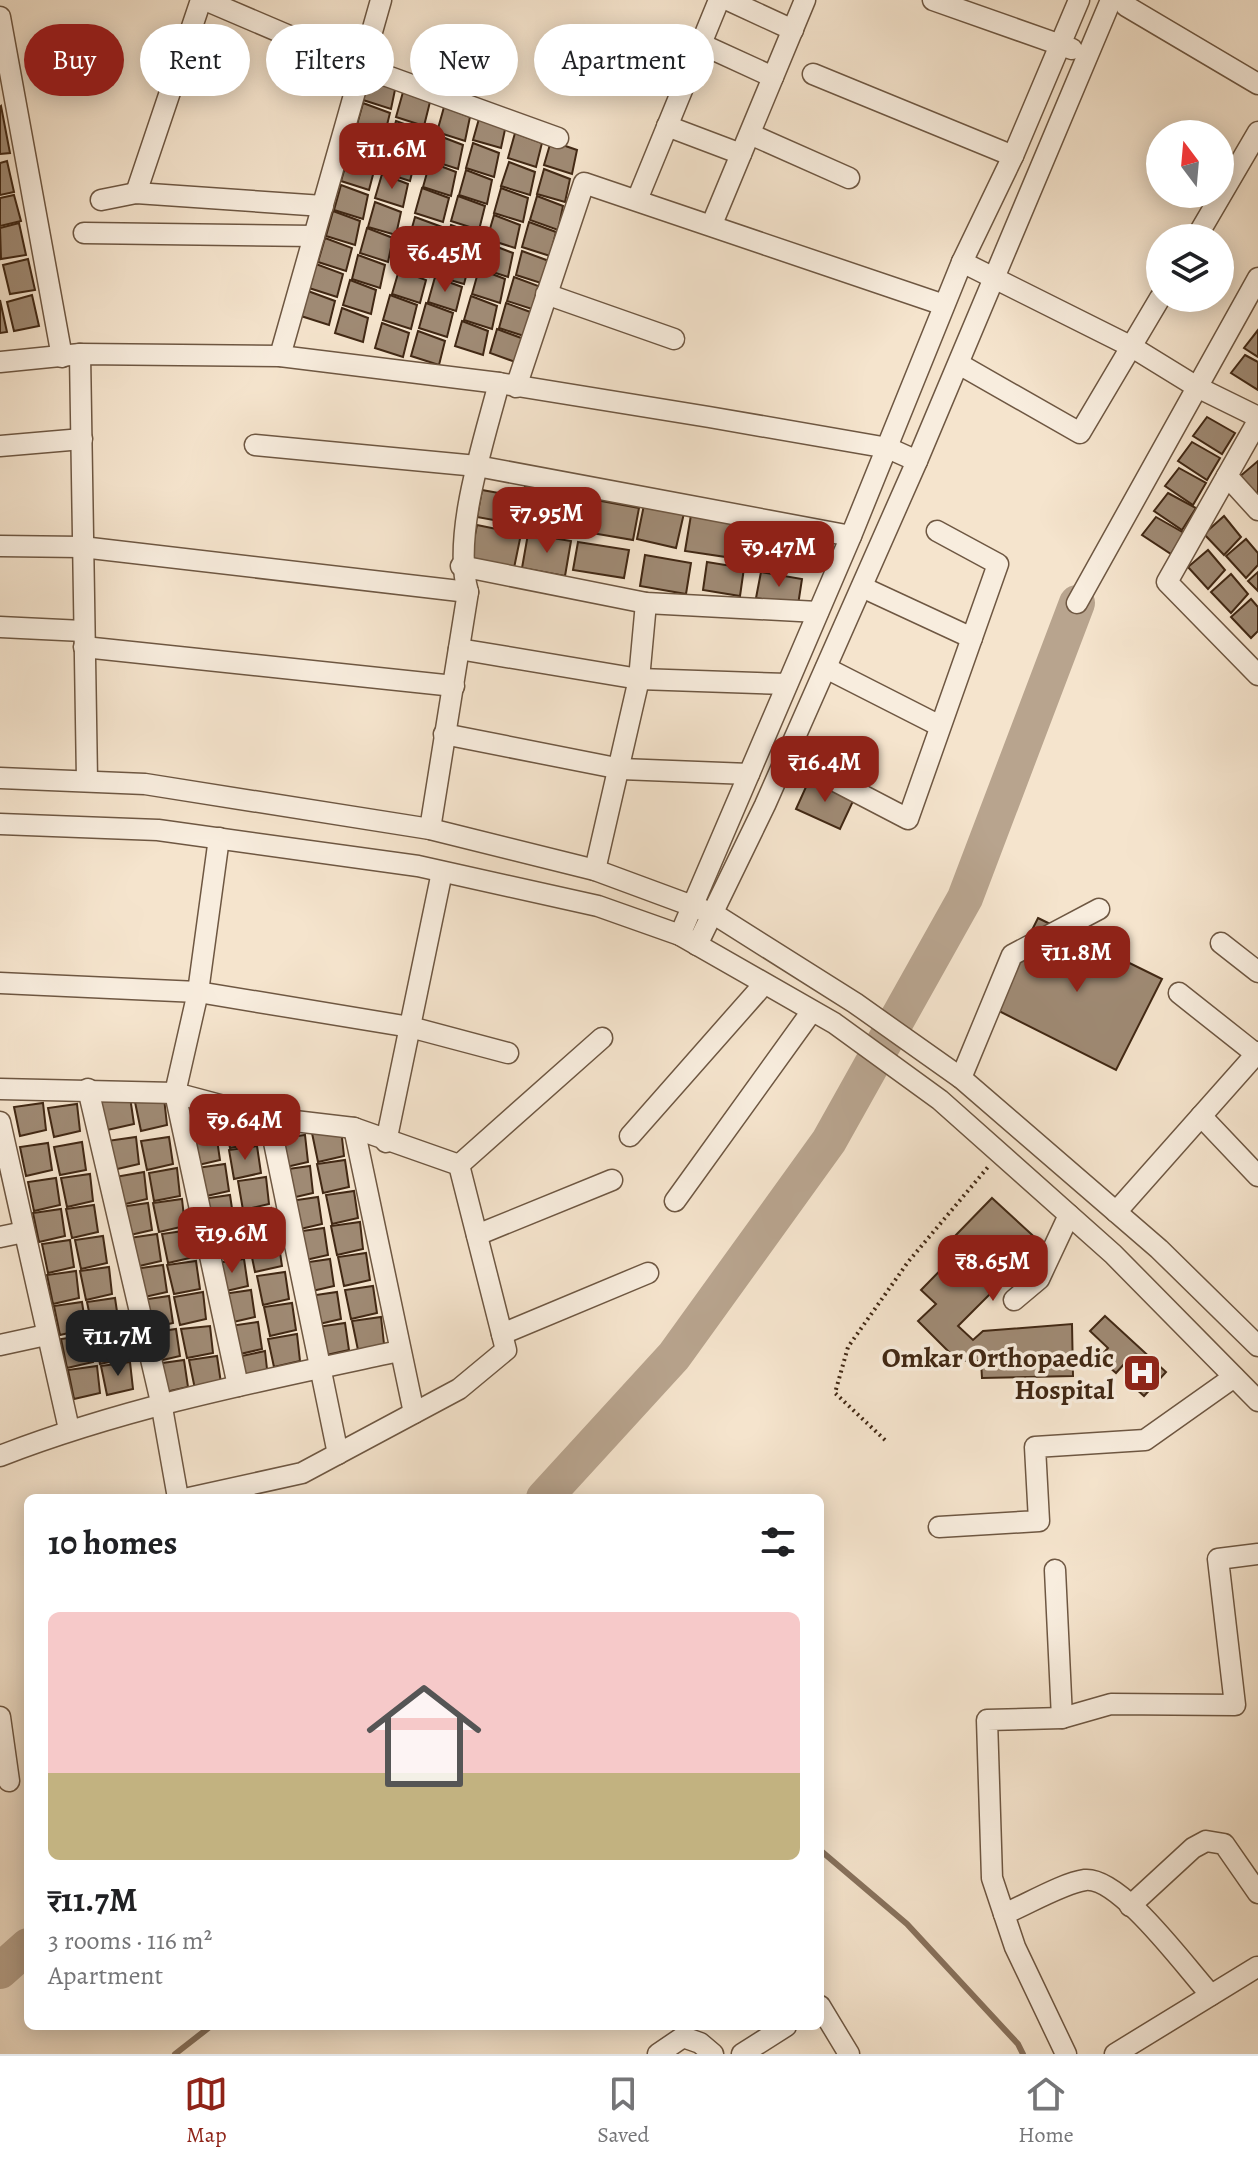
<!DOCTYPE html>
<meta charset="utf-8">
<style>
body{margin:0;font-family:Alegreya,serif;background:#f2f2f2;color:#202124;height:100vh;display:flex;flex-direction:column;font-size:30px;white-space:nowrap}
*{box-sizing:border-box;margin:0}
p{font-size:26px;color:#757577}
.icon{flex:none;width:44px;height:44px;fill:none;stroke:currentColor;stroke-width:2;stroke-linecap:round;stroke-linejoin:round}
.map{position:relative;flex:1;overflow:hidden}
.side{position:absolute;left:24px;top:1494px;width:800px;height:536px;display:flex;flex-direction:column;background:#fff;border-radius:12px;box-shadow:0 4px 20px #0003}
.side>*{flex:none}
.hud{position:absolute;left:24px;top:24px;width:800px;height:72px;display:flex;gap:16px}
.needle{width:52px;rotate:344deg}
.fabs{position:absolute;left:1146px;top:120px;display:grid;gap:16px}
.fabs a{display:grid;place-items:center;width:88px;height:88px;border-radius:50%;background:#fff;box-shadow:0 4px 20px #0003;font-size:40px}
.price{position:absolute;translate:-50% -68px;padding:0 18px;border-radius:16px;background:#8f2418;color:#fff;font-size:26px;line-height:52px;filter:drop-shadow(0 2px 4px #0008)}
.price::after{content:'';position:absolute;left:50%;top:48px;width:24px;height:18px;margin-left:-12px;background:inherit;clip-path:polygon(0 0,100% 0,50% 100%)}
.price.current{background:#222;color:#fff}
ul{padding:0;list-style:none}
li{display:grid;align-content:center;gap:16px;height:424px;padding:0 24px}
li+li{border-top:2px solid #e0e0e0}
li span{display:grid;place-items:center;height:248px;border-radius:12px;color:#555}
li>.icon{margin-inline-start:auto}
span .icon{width:144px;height:144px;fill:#fffc;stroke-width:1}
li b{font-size:34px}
h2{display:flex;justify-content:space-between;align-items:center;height:96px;padding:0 24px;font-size:34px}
.chip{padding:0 28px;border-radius:36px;background:#fff;box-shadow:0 4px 20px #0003;font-size:28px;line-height:72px}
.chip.current{background:#8f2418;color:#fff}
.menu{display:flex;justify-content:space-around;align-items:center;height:112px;border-top:2px solid #e0e0e0;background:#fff;font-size:22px;color:#757577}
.menu a{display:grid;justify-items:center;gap:4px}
.menu .current{color:#8f2418}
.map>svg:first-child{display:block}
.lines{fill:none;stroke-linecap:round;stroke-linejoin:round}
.stream{stroke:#88725d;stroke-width:6}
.river{stroke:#b8a48e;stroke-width:36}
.building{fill:#9f8a74;stroke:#412814;stroke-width:2}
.minor-casing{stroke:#6e5742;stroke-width:23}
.path{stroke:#412814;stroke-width:4;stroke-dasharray:2 4;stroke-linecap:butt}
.minor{stroke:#f8edde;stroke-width:20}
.labels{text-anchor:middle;stroke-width:7;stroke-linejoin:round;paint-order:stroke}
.poi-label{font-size:28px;font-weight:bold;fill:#412814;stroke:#f8edde;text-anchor:end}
</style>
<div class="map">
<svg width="1258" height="2054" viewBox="0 0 1258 2054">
<rect width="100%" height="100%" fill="#f5e4cd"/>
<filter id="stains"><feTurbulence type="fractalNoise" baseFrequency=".0025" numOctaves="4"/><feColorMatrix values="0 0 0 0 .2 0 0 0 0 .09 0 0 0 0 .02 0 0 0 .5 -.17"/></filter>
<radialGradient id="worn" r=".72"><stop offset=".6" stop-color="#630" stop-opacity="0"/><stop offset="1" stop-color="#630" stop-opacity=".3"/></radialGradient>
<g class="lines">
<g class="stream">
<polyline points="820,1850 907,1924 1018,2044 1023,2054"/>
<polyline points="175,2054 211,2026"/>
</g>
<g class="river">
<polyline points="544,1498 674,1356 829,1141 965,898 1077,603"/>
<polyline points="0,1971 28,1946"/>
</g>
</g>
<g class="building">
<polygon points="370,75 396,85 391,109 363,100"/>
<polygon points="403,92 430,102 424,126 396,117"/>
<polygon points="363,103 390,113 384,137 356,128"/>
<polygon points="1,106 10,153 0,154 0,107"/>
<polygon points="444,107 470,117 465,141 437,132"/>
<polygon points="480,115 506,125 501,148 473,140"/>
<polygon points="396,121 423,131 418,154 389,145"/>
<polygon points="356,130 382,140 377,164 349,155"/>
<polygon points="515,133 542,143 536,167 508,158"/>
<polygon points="437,135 463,145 458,169 430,160"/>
<polygon points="551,141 577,150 572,174 544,165"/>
<polygon points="473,143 499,153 494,177 466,168"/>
<polygon points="389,147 416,157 410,181 382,172"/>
<polygon points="348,157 375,167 369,190 341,181"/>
<polygon points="7,161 14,192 0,195 0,163"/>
<polygon points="430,162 456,172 451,196 423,187"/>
<polygon points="509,162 535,172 530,195 501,186"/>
<polygon points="544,169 570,179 565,202 537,194"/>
<polygon points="466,170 492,180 487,204 459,195"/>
<polygon points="382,174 408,184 403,207 375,198"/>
<polygon points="341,185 368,195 363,219 334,210"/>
<polygon points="422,188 449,198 443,222 415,213"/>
<polygon points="501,188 528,198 523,222 494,213"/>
<polygon points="14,195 21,221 0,226 0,198"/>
<polygon points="458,196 485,206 479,230 451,221"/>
<polygon points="537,196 563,206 558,230 530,220"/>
<polygon points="375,202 401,212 396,235 368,227"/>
<polygon points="333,211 360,221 355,245 326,236"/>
<polygon points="494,215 520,225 515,248 487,239"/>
<polygon points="415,217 442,227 436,251 408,242"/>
<polygon points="529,222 556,232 550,256 522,247"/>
<polygon points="19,223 26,255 1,259 0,228"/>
<polygon points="451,225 478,235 473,258 445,249"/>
<polygon points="367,228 393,238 388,262 360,253"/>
<polygon points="325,238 352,248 346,271 318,262"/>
<polygon points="407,243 434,253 429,277 400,268"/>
<polygon points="487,243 513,253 508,277 480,268"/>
<polygon points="443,251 470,261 464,284 436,276"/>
<polygon points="522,251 549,261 544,284 516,275"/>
<polygon points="358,255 385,265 380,288 352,279"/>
<polygon points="28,259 35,290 10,294 3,265"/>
<polygon points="316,264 343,274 337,297 309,288"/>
<polygon points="479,269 505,279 500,303 472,294"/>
<polygon points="399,270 426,280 420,303 392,294"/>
<polygon points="435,277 462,287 456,311 428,302"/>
<polygon points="514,277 541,287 535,310 507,301"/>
<polygon points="350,280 376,290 371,314 343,305"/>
<polygon points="308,291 335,301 329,325 301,316"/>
<polygon points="32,295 39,326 14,331 7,302"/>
<polygon points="390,295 417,305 411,329 383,320"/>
<polygon points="471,296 497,306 492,329 464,320"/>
<polygon points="0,300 7,332 0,333"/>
<polygon points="426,303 453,313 447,337 419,328"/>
<polygon points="506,303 533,313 527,337 499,328"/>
<polygon points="342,308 368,318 363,342 335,333"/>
<polygon points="462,321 488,331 483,355 455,346"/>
<polygon points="382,323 409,333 403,357 375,348"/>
<polygon points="497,329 524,339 518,363 490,353"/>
<polygon points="1258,330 1258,357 1244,348"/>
<polygon points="418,331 445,341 439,365 411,356"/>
<polygon points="1245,355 1258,362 1258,390 1231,373"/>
<polygon points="1207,417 1235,433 1222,454 1193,436"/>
<polygon points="1192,442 1220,458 1207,480 1178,461"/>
<polygon points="1258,461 1258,499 1238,478"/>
<polygon points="1179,468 1206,483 1193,505 1165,486"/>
<polygon points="525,486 575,493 570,528 520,521"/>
<polygon points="482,490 515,496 510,523 477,517"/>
<polygon points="1168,493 1196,508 1182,530 1154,511"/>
<polygon points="585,498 639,508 633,540 580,531"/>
<polygon points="644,505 684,513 676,548 637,539"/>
<polygon points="691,515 733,522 726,557 685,551"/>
<polygon points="1224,516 1241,537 1224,555 1204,534"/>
<polygon points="1156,517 1184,533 1171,554 1142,535"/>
<polygon points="477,525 521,534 514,568 470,559"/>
<polygon points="743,525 786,534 780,566 737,558"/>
<polygon points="528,534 571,541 565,576 522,568"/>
<polygon points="790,537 819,543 814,569 784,563"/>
<polygon points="1246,539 1258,553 1258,565 1246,578 1226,556"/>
<polygon points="578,542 629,550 624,578 573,570"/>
<polygon points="1208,550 1225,570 1208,589 1188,567"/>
<polygon points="645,555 691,563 686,594 640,586"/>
<polygon points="707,562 744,568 740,596 703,590"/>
<polygon points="761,572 802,579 798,605 756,598"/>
<polygon points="1258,572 1258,591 1248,581"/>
<polygon points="1231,574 1248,594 1231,613 1211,592"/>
<polygon points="1251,599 1258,607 1258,631 1251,638 1231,617"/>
<polygon points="810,778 854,799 840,829 796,809"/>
<polygon points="1038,918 1162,979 1116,1070 993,1008"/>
<polygon points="130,1097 134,1124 107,1130 101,1101"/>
<polygon points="164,1098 167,1125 141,1131 135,1102"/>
<polygon points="43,1103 46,1130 20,1136 14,1107"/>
<polygon points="77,1104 80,1131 54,1137 48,1108"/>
<polygon points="209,1104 215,1130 189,1135 183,1106"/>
<polygon points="252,1115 256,1143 230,1148 224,1119"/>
<polygon points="341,1129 344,1156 318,1162 312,1133"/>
<polygon points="216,1133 220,1160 194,1166 188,1137"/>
<polygon points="305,1135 308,1162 282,1168 276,1139"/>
<polygon points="136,1137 139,1164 113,1170 107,1141"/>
<polygon points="169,1137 173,1164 147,1170 141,1141"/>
<polygon points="82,1142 86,1170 60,1175 54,1147"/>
<polygon points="48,1143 52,1170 26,1176 20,1147"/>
<polygon points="257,1146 261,1173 234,1179 229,1150"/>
<polygon points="345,1160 349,1187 323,1193 317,1164"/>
<polygon points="225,1164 229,1191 202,1197 197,1168"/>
<polygon points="310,1166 313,1193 287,1199 281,1170"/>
<polygon points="177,1168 180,1196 154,1201 149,1173"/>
<polygon points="144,1172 147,1199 121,1205 115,1177"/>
<polygon points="90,1174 93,1201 67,1207 61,1178"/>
<polygon points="266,1177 269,1204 243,1210 238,1181"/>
<polygon points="56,1178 60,1205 34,1211 28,1182"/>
<polygon points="354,1191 358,1218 332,1224 326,1195"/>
<polygon points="230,1195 234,1222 208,1228 202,1199"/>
<polygon points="318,1197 322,1224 296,1230 290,1201"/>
<polygon points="992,1198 1041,1243 958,1326 973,1340 983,1331 1072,1324 1073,1376 982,1378 981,1361 958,1361 918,1321 936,1304 921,1290 963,1247 953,1238"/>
<polygon points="182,1199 185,1226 159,1232 153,1203"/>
<polygon points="148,1203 152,1230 126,1236 120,1207"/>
<polygon points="94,1205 98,1232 72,1238 66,1209"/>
<polygon points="271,1208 275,1235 249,1241 243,1212"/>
<polygon points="61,1209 65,1236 39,1242 33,1213"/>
<polygon points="360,1222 363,1249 337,1255 331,1226"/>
<polygon points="237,1226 241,1253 215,1259 209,1230"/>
<polygon points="324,1228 328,1255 301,1261 295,1232"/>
<polygon points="190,1230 194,1257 168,1263 162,1234"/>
<polygon points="157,1234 161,1261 135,1267 129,1238"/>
<polygon points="103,1236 107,1263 81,1269 75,1240"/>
<polygon points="278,1239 282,1266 255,1272 249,1243"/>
<polygon points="70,1240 74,1267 48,1273 42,1244"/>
<polygon points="366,1253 370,1280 344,1286 338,1257"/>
<polygon points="244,1259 248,1286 222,1292 216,1263"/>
<polygon points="330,1259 334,1286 308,1292 302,1263"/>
<polygon points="196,1261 200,1289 174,1294 167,1265"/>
<polygon points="163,1265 167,1292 140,1298 134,1269"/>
<polygon points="109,1267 112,1294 86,1300 80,1271"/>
<polygon points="76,1271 79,1298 53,1304 47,1275"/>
<polygon points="285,1272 289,1299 263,1305 257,1276"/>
<polygon points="373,1286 377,1313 351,1319 345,1290"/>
<polygon points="251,1290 255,1317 229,1323 223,1294"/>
<polygon points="203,1292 206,1319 180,1325 174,1297"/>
<polygon points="337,1292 341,1319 315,1325 309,1296"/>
<polygon points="169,1296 173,1323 147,1329 141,1300"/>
<polygon points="115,1298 119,1325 93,1331 87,1302"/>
<polygon points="82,1302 86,1329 60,1335 54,1306"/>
<polygon points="292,1303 296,1330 270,1336 264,1307"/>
<polygon points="1105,1316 1166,1372 1144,1396 1125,1379 1133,1371 1125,1363 1116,1373 1099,1358 1108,1348 1090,1331"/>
<polygon points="381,1317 384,1344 358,1350 352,1321"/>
<polygon points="258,1322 262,1349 236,1355 230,1326"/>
<polygon points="345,1323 349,1350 322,1356 317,1327"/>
<polygon points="210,1326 213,1353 187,1358 181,1329"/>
<polygon points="176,1329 180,1356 154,1362 148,1333"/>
<polygon points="122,1331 126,1358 100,1364 94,1335"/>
<polygon points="297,1334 300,1361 274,1367 268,1339"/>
<polygon points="89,1335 93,1362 67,1368 61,1339"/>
<polygon points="265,1351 268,1378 242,1384 237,1357"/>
<polygon points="217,1356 221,1383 195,1389 189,1360"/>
<polygon points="184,1360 188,1387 161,1393 155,1364"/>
<polygon points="130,1362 133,1389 107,1395 101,1366"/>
<polygon points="97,1366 100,1393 74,1399 68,1370"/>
</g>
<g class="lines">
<g class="minor-casing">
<g id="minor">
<polyline points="205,0 362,67 558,138"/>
<polyline points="728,0 793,30"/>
<polyline points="933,0 1072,49"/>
<polyline points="1126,6 1258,84"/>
<polyline points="0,17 62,357"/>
<polyline points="701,44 773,77"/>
<polyline points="813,74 1013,156"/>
<polyline points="667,126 741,154"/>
<polyline points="750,134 849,178"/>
<polyline points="136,193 201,0"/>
<polyline points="101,200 136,193 323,206"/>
<polyline points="637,200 719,0"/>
<polyline points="712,224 805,0"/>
<polyline points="84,233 314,236"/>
<polyline points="1196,238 1258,132"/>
<polyline points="962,262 1132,347 1197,387 1258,417"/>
<polyline points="546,294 674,339"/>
<polyline points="80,354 87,780"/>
<polyline points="280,356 381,0"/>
<polyline points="0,362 80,354 280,356 499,383 709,417 888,448 917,461"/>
<polyline points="959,364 1080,433 1160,298"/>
<polyline points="516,387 584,183 944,305"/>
<polyline points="1258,421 1167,582 1258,675"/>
<polyline points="255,445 477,466 851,536"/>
<polyline points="0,446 82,439"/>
<polyline points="1227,476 1258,510"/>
<polyline points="0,546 82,547 468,592"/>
<polyline points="461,566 646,603 818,612"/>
<polyline points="862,587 972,638"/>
<polyline points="1077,603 1258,278"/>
<polyline points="0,627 83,631"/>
<polyline points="84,647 454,686"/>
<polyline points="459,649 639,679 787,684"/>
<polyline points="826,668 940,726"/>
<polyline points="444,734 621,769 749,774"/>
<polyline points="787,756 908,819 998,564 937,531"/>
<polyline points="0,778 145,784 430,829 595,870 714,914 855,1003 961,1078 1159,1249 1258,1346"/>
<polyline points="0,824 158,830 418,866 598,906 680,935 834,1023 940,1100 1113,1254 1258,1401"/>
<path d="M430,829L468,592C452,535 484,441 499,383"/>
<polyline points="219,838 198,992 175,1093 238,1386"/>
<polyline points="595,870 639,679 646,603"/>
<polyline points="680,935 851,536 962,262 1013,156 1079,0"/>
<polyline points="1221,943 1258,972"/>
<polyline points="697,945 765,805 917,461 1111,0"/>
<polyline points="0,983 198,992 410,1027 508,1053"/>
<polyline points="1179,993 1256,1054"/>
<polyline points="961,1078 1012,955 1099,909"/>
<polyline points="0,1089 175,1093 269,1118 354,1128 459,1165 506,1350 459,1389 302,1473 189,1498"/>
<polyline points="88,1089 161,1402 178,1498"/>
<polyline points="1201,1116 1258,1176"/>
<polyline points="269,1118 338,1454"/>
<polyline points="0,1122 69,1429"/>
<polyline points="354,1128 414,1413"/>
<polyline points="630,1136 764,984"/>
<polyline points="386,1142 442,872"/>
<polyline points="459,1165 602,1038"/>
<polyline points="675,1201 812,1011"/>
<polyline points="1116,1212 1258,1052"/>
<polyline points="477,1235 612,1180"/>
<polyline points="0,1237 24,1232"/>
<polyline points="1014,1300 1039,1279 1069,1215"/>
<polyline points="502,1334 648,1273"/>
<polyline points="0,1345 46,1335"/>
<path d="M0,1456C129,1406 264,1380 399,1351"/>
<polyline points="939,1527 1039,1521 1035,1447 1145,1440 1234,1377"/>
<polyline points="1055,1570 1062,1718"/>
<polyline points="0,1717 9,1781"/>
<polyline points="1130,1906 1193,1848 1206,1841 1224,1844 1258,1893"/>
<path d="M1004,1914C1026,1905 1063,1883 1085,1880C1120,1876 1187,1969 1211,1995"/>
<polyline points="820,2006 849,2054"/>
<polyline points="658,2054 683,2037 700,2043 713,2054"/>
<polyline points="742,2054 786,2026"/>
<polyline points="1066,2054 1015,1947 992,1878 987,1720 1062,1718 1111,1704 1235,1705 1218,1559 1258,1554"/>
<polyline points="1115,2054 1257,1967"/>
</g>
</g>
<polyline class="path" points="885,1440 835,1393 848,1347 908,1262 988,1167"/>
<use href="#minor" class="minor"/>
</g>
<defs>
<g id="hospital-square" transform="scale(2)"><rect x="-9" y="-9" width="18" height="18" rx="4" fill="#8f2418" stroke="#f8edde"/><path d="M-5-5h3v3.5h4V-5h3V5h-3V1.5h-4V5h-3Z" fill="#fff"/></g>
</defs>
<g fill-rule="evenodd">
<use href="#hospital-square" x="1142" y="1373"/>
</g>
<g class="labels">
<g class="poi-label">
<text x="1114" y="1367">Omkar Orthopaedic<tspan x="1114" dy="32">Hospital</tspan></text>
</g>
</g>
<rect width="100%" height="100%" filter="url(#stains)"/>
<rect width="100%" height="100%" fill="url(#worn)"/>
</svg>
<div class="fabs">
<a><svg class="needle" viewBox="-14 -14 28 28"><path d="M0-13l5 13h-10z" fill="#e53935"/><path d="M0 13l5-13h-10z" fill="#757577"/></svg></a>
<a><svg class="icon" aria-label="layers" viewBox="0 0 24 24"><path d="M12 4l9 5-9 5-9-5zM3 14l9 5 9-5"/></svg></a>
</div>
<b class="price" style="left:392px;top:191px">₹11.6M</b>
<b class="price" style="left:445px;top:294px">₹6.45M</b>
<b class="price" style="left:547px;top:555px">₹7.95M</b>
<b class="price" style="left:779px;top:589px">₹9.47M</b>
<b class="price" style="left:825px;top:804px">₹16.4M</b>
<b class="price" style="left:1077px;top:994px">₹11.8M</b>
<b class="price" style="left:245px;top:1162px">₹9.64M</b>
<b class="price" style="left:232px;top:1275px">₹19.6M</b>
<b class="price" style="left:993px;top:1303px">₹8.65M</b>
<b class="price current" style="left:118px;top:1378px">₹11.7M</b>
<div class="hud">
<a class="chip current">Buy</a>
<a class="chip">Rent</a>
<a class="chip">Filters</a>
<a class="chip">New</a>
<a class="chip">Apartment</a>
</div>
<section class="side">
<h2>10 homes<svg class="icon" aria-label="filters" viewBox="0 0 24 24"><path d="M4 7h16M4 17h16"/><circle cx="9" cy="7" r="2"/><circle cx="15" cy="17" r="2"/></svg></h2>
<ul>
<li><span style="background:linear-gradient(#f6c9c9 65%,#c2b280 0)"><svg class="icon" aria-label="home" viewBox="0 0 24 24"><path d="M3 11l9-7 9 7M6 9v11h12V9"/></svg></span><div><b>₹11.7M</b><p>3 rooms · 116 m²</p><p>Apartment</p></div></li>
</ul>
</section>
</div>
<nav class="menu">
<a class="current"><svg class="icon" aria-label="map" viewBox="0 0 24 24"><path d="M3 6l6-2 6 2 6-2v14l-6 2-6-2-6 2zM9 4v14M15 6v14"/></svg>Map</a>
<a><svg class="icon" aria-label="saved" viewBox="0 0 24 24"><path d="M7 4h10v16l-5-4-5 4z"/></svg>Saved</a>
<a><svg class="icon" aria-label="home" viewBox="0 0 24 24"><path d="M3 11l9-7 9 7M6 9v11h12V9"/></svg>Home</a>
</nav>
